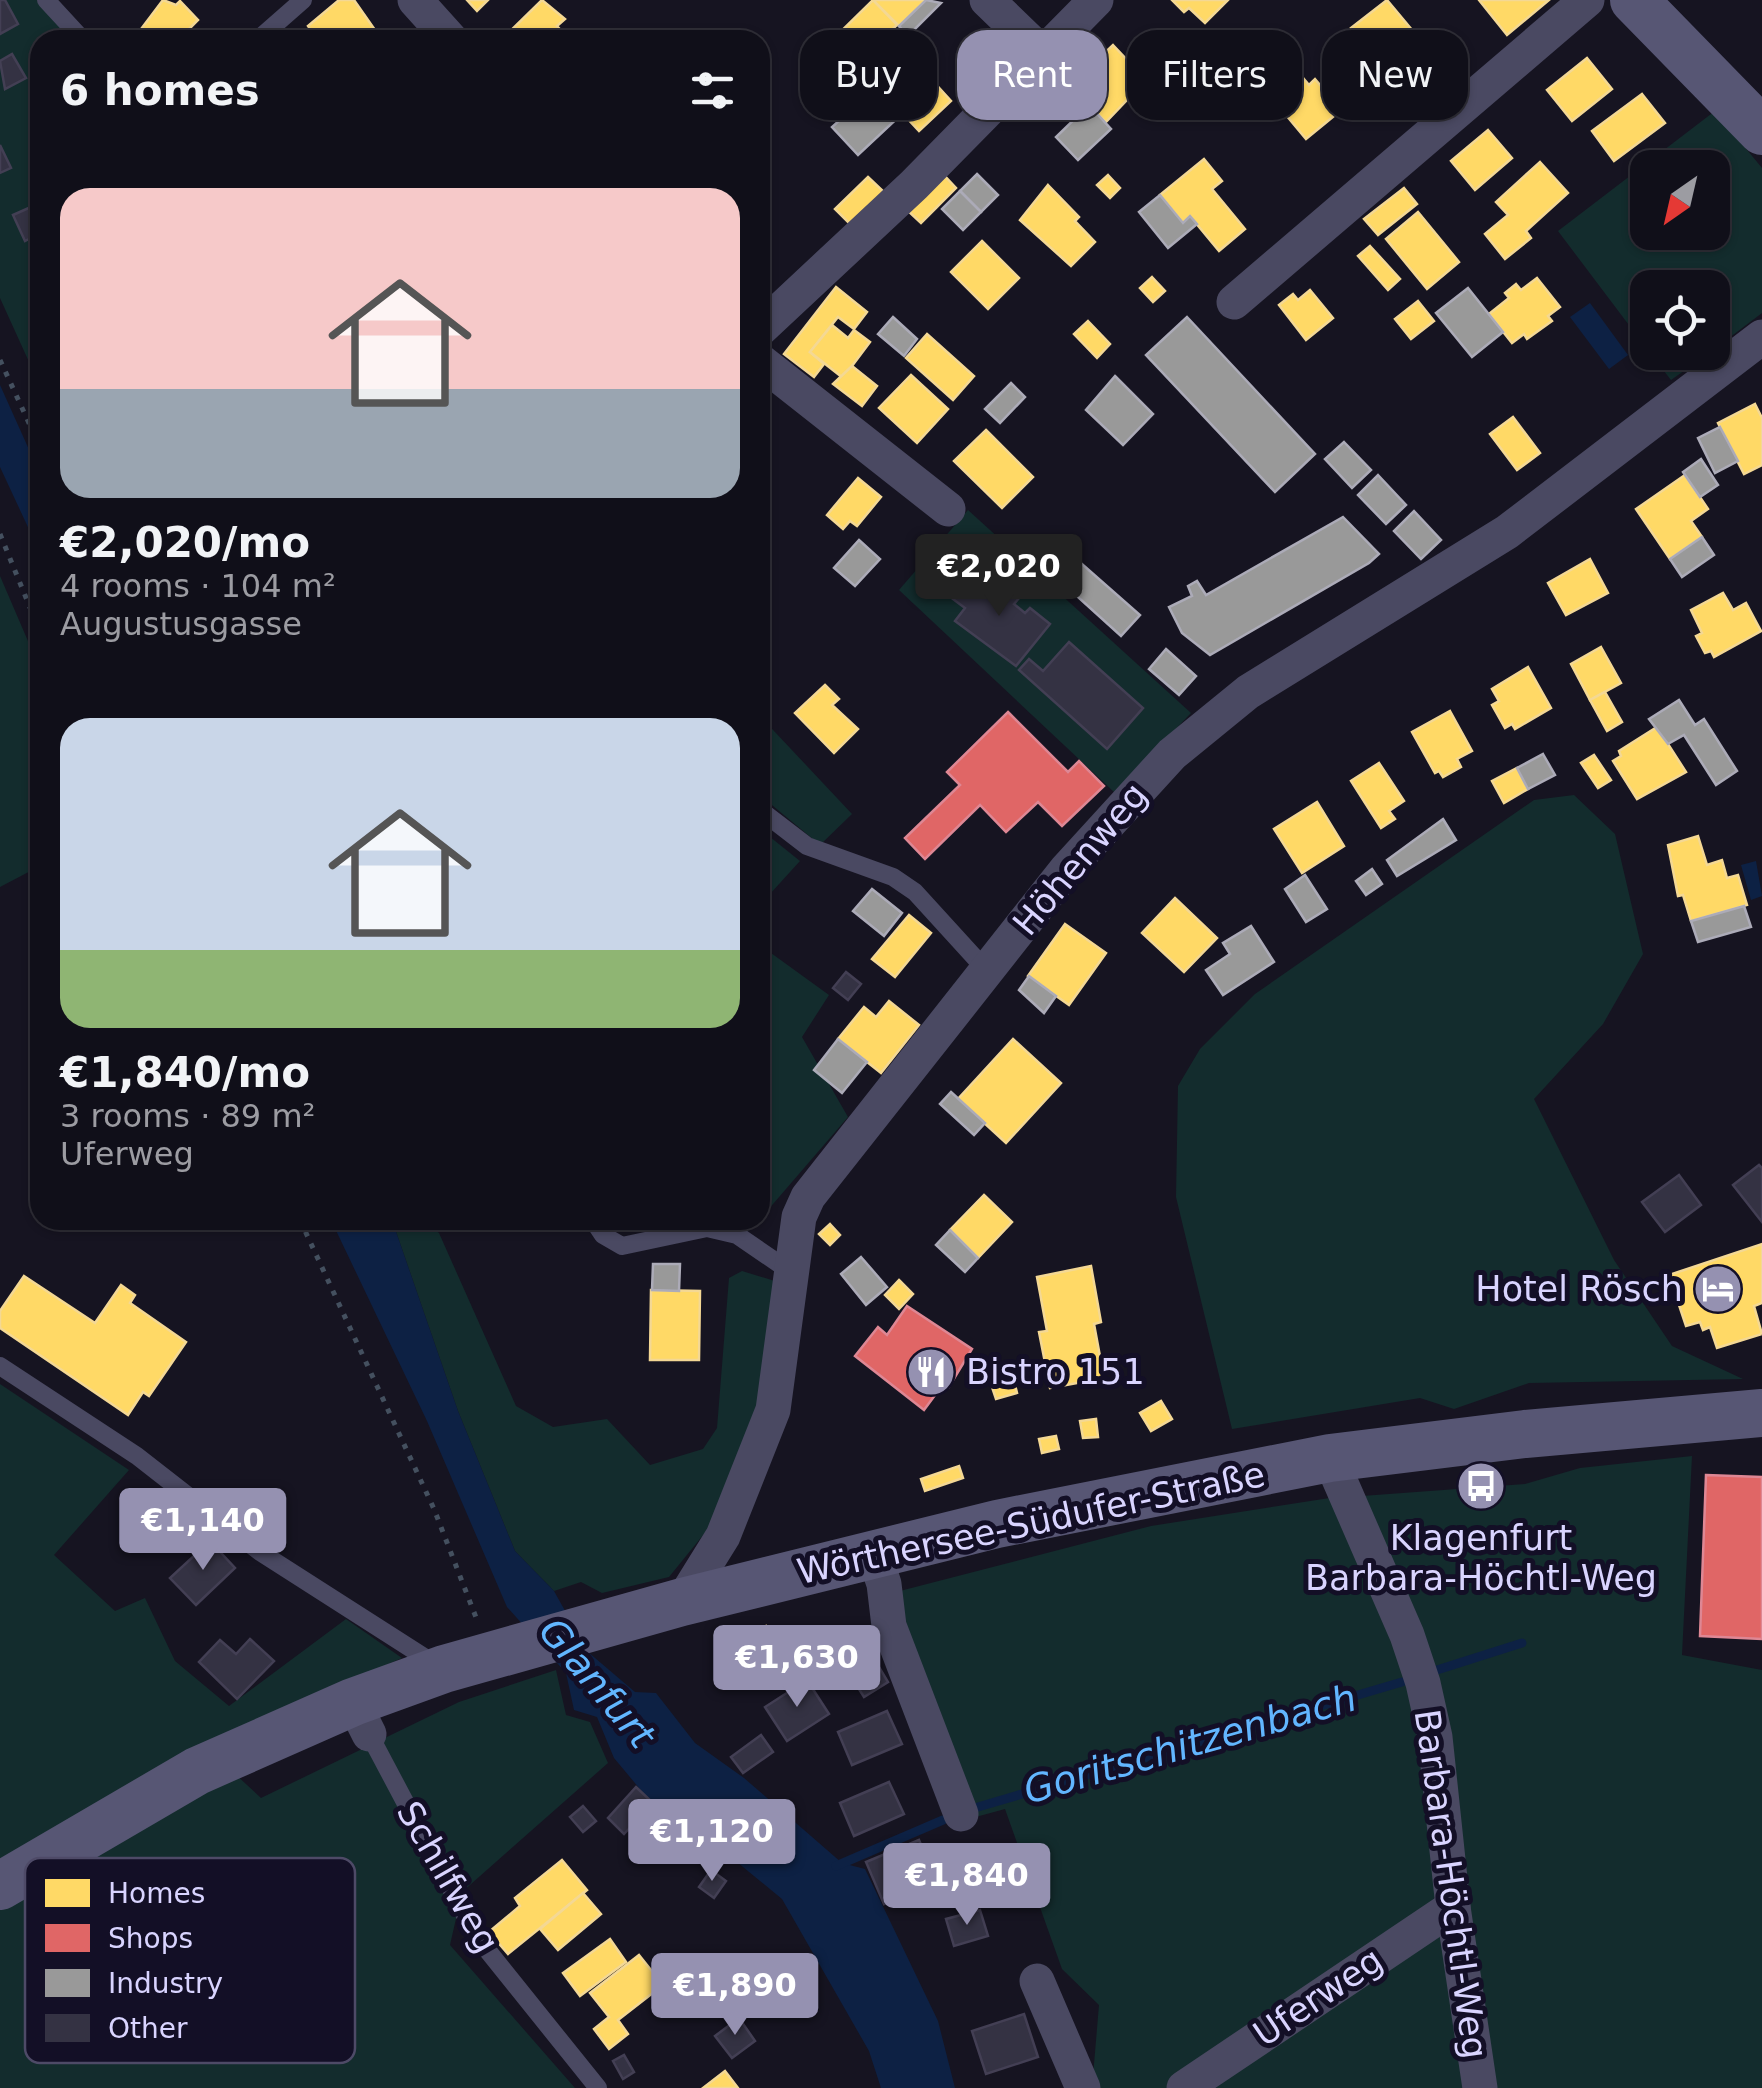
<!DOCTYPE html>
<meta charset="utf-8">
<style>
body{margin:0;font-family:"DejaVu Sans",sans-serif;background:#1e1d26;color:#f1f3f6;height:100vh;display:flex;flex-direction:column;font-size:38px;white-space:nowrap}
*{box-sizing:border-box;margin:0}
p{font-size:32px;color:#9c9ca2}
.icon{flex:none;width:55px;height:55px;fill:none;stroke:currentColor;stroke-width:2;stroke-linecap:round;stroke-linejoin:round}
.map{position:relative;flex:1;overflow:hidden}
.drawer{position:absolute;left:30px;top:30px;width:740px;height:1200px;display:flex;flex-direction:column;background:#100f19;border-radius:30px;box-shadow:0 2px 8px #0004,0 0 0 2px #302f38}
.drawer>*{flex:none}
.top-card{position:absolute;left:800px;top:30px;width:810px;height:90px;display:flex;gap:20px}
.needle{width:65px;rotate:214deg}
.fabs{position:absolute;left:1630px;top:150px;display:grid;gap:20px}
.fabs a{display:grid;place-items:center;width:100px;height:100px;border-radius:20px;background:#100f19;box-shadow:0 2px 8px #0004,0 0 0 2px #302f38;font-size:50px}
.price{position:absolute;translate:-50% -85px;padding:0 22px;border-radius:10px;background:#9591b1;color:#fff;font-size:32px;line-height:65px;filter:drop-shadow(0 2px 5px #0008)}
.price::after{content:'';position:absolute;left:50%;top:60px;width:30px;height:22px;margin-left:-15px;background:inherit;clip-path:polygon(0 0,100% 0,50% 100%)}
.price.active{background:#222;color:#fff}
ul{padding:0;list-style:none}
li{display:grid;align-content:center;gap:20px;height:530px;padding:0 30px}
li span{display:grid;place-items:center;height:310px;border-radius:30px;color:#555}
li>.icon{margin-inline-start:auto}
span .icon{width:180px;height:180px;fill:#fffc;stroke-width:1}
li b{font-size:42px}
h2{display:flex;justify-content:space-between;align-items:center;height:120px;padding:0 30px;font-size:42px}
.pill{padding:0 35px;border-radius:30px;background:#100f19;box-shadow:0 2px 8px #0004,0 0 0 2px #302f38;font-size:35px;line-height:90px}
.pill.active{background:#9591b1;color:#fff}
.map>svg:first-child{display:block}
.green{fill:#132c2d;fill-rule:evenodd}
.water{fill:#0d2144}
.homes{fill:#ffd966;stroke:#f4d894;stroke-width:2.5}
.shops{fill:#e06666;stroke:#de8794;stroke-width:2.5}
.industry{fill:#999;stroke:#acabb8;stroke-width:2.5}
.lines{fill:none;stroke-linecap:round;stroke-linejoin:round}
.stream{stroke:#0d2144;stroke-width:9}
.building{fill:#343243;stroke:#433f54;stroke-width:2.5}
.path{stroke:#44505f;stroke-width:5;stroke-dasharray:5 8;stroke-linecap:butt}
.lane{stroke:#4a4962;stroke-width:18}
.street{stroke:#4a4962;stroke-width:35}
.secondary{stroke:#575674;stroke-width:48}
.labels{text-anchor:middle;stroke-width:10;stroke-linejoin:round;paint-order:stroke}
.street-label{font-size:35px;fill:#d9d4ff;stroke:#130f26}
.poi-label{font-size:35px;fill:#d9d4ff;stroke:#130f26;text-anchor:end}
.water-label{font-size:38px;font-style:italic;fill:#62b6ff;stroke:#130f26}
.key{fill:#130f26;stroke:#4e4a67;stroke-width:2.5}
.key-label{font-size:28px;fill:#d9d4ff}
</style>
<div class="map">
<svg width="1762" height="2088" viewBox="0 0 1762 2088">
<rect width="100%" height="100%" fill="#161421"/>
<g class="green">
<polygon points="0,0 37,0 74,40 40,40 40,386 0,298"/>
<path d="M1715,111L1762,168V313L1713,350L1712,288H1648L1647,349L1558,231ZM1648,168H1712V232H1648Z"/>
<polygon points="1650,353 1709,353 1671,380"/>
<polygon points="968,510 1191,713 1115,793 899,590"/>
<polygon points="0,576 40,669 40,866 0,887"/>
<polygon points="760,716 852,814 820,845 760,795"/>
<polygon points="1574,795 1615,834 1643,954 1603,1024 1534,1099 1614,1260 1672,1346 1743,1379 1529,1383 1454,1409 1420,1398 1232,1429 1176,1197 1178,1086 1200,1049 1255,994 1534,800"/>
<polygon points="760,829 800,861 760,905"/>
<polygon points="760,945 829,995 802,1037 848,1117 767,1211 760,1210"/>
<polygon points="392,1220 423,1220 439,1233 516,1406 553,1427 607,1419 650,1465 703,1449 717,1428 729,1278 742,1271 778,1282 763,1406 708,1529 669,1577 602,1593 581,1582 554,1591 515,1551 458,1411"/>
<polygon points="0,1384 129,1470 54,1555 115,1611 145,1598 175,1661 229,1706 346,1619 402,1658 205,1746 261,1798 459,1702 556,1670 566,1715 590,1722 608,1763 462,1892 450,1945 575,2088 0,2088"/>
<polygon points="1692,1456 1682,1655 1762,1670 1762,2088 1215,2088 1465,1910 1362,1496 1525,1484 1580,1468"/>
<polygon points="1336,1497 1413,1684 1441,1884 1428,1911 1166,2088 1092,2088 1099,2005 1062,1969 1005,1809 972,1818 898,1620 896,1592 1151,1526"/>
</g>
<g class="water">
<polygon points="1590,303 1628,355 1609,369 1570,317"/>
<polygon points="0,385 40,474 40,553 0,467"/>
<polygon points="1756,861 1762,896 1751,900 1741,865"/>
<polygon points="331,1220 392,1220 458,1411 515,1551 554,1591 588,1652 635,1692 656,1693 695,1743 744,1778 842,1863 865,1869 938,2021 955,2088 881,2088 869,2051 782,1899 709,1839 665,1819 614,1758 597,1717 574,1710 566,1673 507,1607 427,1421"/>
</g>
<g class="homes">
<polygon points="163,0 176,5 180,1 198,20 190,28 203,40 135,37"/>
<polygon points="339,0 354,0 375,30 363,40 318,40 308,26"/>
<polygon points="467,0 488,0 477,11"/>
<polygon points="542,0 565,19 557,26 570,40 501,40"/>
<polygon points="873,0 897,25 846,74 822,50"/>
<polygon points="873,0 926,0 899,26"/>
<polygon points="1172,0 1228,0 1205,23 1189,8 1184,12"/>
<polygon points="1387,0 1423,43 1387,72 1351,28"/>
<polygon points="1479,0 1549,0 1507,35"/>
<polygon points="1113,45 1146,80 1106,122 1065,80 1088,59 1093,64"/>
<polygon points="912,58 951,101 919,131 879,88"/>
<polygon points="1587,58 1612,89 1572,121 1547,90"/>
<polygon points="1401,60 1416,78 1394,96 1379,78"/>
<polygon points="1299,73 1309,85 1315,79 1331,98 1325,104 1334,116 1306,139 1271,97"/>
<polygon points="1642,94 1665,123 1614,161 1592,131"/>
<polygon points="1488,130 1512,158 1475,190 1451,161"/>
<polygon points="1204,159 1222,181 1212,189 1245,229 1219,251 1190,216 1183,223 1160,195"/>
<polygon points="1540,162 1568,193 1526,231 1531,238 1505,259 1485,234 1508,215 1496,202"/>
<polygon points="942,173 956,188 921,223 906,209"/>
<polygon points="1108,175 1120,188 1110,198 1097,185"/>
<polygon points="868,177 886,194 853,227 835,209"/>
<polygon points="1048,185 1079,217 1075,221 1095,242 1071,266 1020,220"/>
<polygon points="1404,188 1417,204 1378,235 1364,219"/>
<polygon points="1418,212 1459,262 1427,289 1386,239"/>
<polygon points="982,241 1019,278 988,309 951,272"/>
<polygon points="1370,246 1400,279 1388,290 1358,256"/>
<polygon points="1152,277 1165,291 1153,302 1140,288"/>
<polygon points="1537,278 1560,307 1548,316 1552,321 1527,339 1524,334 1512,343 1489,314 1509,298 1505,293 1516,284 1521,290"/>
<polygon points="836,287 867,312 854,329 838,317 810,352 824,364 814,377 784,354"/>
<polygon points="1310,290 1333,318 1306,340 1279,305 1293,294 1298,300"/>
<polygon points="1418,301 1434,321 1411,339 1395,319"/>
<polygon points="1088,321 1110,344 1097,358 1074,334"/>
<polygon points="832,325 848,338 854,330 870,342 843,378 810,352"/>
<polygon points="927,334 974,376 953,400 906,358"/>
<polygon points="852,366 877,386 862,406 833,384"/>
<polygon points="911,375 948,409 917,443 879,408"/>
<polygon points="1755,404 1762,418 1762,465 1744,474 1718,423"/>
<polygon points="1513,417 1540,453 1517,470 1490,434"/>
<polygon points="986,430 1033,477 1002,508 954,461"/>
<polygon points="1685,475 1708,509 1691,521 1702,537 1670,559 1636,509"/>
<polygon points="858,478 881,497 857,526 850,521 843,529 827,515"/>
<polygon points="1590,559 1608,593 1566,615 1548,583"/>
<polygon points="1723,593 1733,610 1746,603 1761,631 1714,657 1711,651 1705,653 1696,636 1702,633 1691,610"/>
<polygon points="1601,647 1621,683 1590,700 1571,664"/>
<polygon points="1528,667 1551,708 1515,729 1512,724 1505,728 1492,705 1499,701 1492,689"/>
<polygon points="825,685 839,699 832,705 858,729 834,753 795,713"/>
<polygon points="1605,692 1622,722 1607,731 1590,700"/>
<polygon points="1450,711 1472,751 1457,759 1461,767 1443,777 1439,771 1435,773 1412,732"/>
<polygon points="1657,727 1686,772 1637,799 1613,761 1621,756 1619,751"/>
<polygon points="1594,755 1611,780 1598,788 1581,763"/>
<polygon points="1379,763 1404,801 1389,811 1395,819 1381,828 1351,781"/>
<polygon points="1517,768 1528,789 1504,803 1492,781"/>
<polygon points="1317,802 1344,846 1302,873 1274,829"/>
<polygon points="1698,836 1707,865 1722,860 1727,878 1738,875 1747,905 1691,921 1683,895 1678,896 1668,845"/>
<polygon points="1175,898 1217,938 1184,972 1142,933"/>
<polygon points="909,915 931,933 895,977 872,959"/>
<polygon points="1065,924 1106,953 1069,1005 1028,976"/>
<polygon points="889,1001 919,1025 881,1073 838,1039 864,1007 876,1017"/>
<polygon points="1013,1039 1061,1083 1006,1143 958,1099"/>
<polygon points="984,1195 1012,1222 978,1258 950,1230"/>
<polygon points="830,1224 840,1235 830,1245 819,1234"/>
<polygon points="1762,1244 1762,1303 1754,1306 1762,1334 1717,1348 1710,1327 1703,1330 1700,1322 1686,1326 1669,1275"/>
<polygon points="1091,1266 1101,1322 1094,1324 1104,1378 1050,1388 1039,1332 1047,1331 1037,1277"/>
<polygon points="24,1276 95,1323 121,1285 135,1295 130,1303 186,1342 149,1396 143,1392 128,1415 0,1328 0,1311"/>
<polygon points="899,1280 913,1294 899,1309 885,1295"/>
<polygon points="651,1290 700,1291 699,1360 650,1360"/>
<polygon points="1014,1381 1017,1393 996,1399 992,1387"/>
<polygon points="1161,1401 1172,1419 1151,1431 1140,1413"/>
<polygon points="1096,1419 1098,1437 1083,1438 1080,1421"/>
<polygon points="1056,1436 1059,1449 1042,1453 1039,1439"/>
<polygon points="959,1466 963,1478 925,1491 921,1479"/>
<polygon points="766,1626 784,1661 734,1687 716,1652"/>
<polygon points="562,1860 587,1890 508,1954 489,1932 520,1906 515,1898"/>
<polygon points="583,1893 601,1914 558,1950 540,1929"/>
<polygon points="610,1939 626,1962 580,1996 563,1973"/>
<polygon points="639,1955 663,1985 618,2020 628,2034 609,2049 594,2029 609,2017 590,1993"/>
<polygon points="714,1959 735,1986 702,2011 681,1983"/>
<polygon points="769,1978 780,1993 764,2004 754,1990"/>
<polygon points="725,2071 738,2088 703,2088"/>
</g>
<g class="shops">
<polygon points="1008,712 1068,772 1079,761 1104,786 1062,826 1038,802 1006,832 980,805 925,859 905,838 960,785 947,772"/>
<polygon points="907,1306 972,1349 949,1387 944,1383 924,1410 855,1356 878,1327 887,1335"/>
<polygon points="1706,1475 1762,1477 1762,1639 1700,1636"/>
</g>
<g class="industry">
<polygon points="926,0 941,3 908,36 899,26"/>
<polygon points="878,86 903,113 858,155 832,127"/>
<polygon points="1089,105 1111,129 1078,160 1056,137"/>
<polygon points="977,174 998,195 981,212 960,191"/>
<polygon points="960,191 981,212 963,230 942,209"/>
<polygon points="1160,195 1183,223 1190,216 1197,224 1168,248 1139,212"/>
<polygon points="1468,288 1503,332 1472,357 1436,313"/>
<polygon points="893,317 917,339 904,356 878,334"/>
<polygon points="1187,317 1315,454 1275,492 1146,355"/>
<polygon points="1115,376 1153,414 1123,445 1086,410"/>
<polygon points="1011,383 1025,397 1000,423 985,409"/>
<polygon points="1720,427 1738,461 1715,473 1698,438"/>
<polygon points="1344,442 1371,470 1352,488 1325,459"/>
<polygon points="1701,459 1718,485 1700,497 1683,472"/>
<polygon points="1378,475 1406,505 1386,524 1358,495"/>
<polygon points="1414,511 1441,540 1421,559 1394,531"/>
<polygon points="1343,517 1379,554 1369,563 1210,655 1182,633 1169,607 1192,596 1188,586 1197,581 1206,595"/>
<polygon points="1702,537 1714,555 1682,577 1670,559"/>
<polygon points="859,540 880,559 855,586 834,568"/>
<polygon points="1066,550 1140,615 1121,636 1048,570"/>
<polygon points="1166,649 1196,676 1179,695 1149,669"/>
<polygon points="1679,700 1695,725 1704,719 1737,771 1716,785 1684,735 1668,744 1649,719"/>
<polygon points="1543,754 1555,775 1528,789 1517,768"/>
<polygon points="1443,819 1456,840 1397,876 1387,860"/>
<polygon points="1372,869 1382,884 1366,895 1356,881"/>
<polygon points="1305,875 1327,909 1306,922 1285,889"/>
<polygon points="872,889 902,913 884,936 853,911"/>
<polygon points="1744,906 1751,927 1698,942 1691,921"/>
<polygon points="1251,926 1274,962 1223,995 1206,970 1230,954 1223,943"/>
<polygon points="1029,976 1056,996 1044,1013 1019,990"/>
<polygon points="838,1039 867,1062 842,1093 814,1070"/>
<polygon points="951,1092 985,1123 974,1135 940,1104"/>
<polygon points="950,1230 978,1258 965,1272 936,1245"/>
<polygon points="861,1257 887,1287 866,1305 841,1274"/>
<polygon points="653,1264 680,1264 679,1291 652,1290"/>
</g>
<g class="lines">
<g class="stream">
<polyline points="1437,1670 1522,1643"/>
<polyline points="978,1807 1402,1682"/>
<polyline points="836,1866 943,1820"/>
</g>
</g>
<g class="building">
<polygon points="0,0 5,0 18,24 0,34"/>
<polygon points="12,54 26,78 5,89 0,61"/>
<polygon points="0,145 11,168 0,173"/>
<polygon points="40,203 40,233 25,241 13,215"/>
<polygon points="40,255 40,279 30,260"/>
<polygon points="975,572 998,590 1003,583 1020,597 1014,604 1025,613 1030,608 1050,624 1016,666 955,621 965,608 953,599"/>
<polygon points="1069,642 1143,708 1107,749 1019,670 1029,659 1043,671"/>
<polygon points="846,972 861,984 848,1000 833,988"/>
<polygon points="1759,1165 1762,1168 1762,1222 1733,1185"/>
<polygon points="1679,1175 1701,1205 1665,1232 1642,1202"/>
<polygon points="210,1541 235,1568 196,1605 170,1578"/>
<polygon points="250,1639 274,1661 237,1699 199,1662 220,1640 236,1654"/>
<polygon points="873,1657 888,1682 864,1697 848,1672"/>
<polygon points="807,1680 829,1714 787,1741 765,1707"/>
<polygon points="887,1711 902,1744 852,1765 838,1732"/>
<polygon points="761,1735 773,1752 743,1773 731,1757"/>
<polygon points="889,1782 904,1814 854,1836 840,1803"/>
<polygon points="636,1787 653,1803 624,1834 608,1818"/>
<polygon points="583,1806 596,1821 583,1832 570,1817"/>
<polygon points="919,1840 937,1882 884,1904 866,1862"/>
<polygon points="711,1870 726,1881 714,1898 699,1887"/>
<polygon points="980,1910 988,1936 954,1946 946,1919"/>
<polygon points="1024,2014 1038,2057 986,2074 972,2031"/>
<polygon points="739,2018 755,2041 732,2058 715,2036"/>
<polygon points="624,2055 634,2072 623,2079 613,2061"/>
</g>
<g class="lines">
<g class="path">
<polyline points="0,360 40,447"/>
<polyline points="0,534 40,632"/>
<polyline points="300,1220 434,1509 477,1620"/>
</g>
<g class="lane">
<polyline points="46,0 83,40"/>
<polyline points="262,36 303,0"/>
<polyline points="760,810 807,846 893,877 915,892 987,971"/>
<polyline points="593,1220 603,1235 622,1246 707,1228 737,1235 791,1272"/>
<polyline points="0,1366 137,1456 260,1552 435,1664"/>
<polyline points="369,1734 476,1936 598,2088"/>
</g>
<g class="street">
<polyline points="415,0 451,40"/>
<polyline points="987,0 1043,54"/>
<polyline points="1234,302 1587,0"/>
<polyline points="760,329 914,185 1096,0"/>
<polyline points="760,361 948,509"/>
<polyline points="1330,1458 1407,1635 1423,1683 1435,1737 1453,1907 1480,2088"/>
<polyline points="874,1554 884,1584 889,1626 961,1814"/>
<polyline points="682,1602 723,1536 773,1410 799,1217 808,1197 1066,870 1172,754 1248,692 1507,532 1762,337"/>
<polyline points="353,1702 369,1734"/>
<polyline points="1037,1981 1083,2088"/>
<polyline points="1184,2088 1453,1907"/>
</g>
<g class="secondary">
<polyline points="1634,0 1762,131"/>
<polyline points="0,1886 197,1771 353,1702 444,1669 682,1602 997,1524 1330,1458 1525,1434 1762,1413"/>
</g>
</g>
<defs>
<g id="hotel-disc" transform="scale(2.5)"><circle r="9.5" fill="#9591b1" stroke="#130f26"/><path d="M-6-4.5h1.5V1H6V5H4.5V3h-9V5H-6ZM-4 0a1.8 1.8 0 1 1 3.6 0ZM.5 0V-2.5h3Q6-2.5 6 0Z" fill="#fff"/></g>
<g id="restaurant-disc" transform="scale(2.5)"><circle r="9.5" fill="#9591b1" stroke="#130f26"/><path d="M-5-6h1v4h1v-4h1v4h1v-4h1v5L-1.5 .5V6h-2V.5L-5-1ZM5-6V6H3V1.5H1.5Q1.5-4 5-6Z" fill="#fff"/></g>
<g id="bus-disc" transform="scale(2.5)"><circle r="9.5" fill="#9591b1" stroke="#130f26"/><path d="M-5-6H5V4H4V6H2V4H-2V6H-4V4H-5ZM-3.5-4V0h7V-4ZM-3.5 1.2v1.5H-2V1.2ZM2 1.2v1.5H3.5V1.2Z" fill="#fff"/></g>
</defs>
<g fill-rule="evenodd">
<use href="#hotel-disc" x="1718" y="1289"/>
<use href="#restaurant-disc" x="931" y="1372"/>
<use href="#bus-disc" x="1481" y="1486"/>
</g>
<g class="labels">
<g class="street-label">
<text transform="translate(1080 859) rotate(-50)" y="12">Höhenweg</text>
<text transform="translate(1031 1523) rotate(-12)" y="12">Wörthersee-Südufer-Straße</text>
<text transform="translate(448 1877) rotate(60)" y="12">Schilfweg</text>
<text transform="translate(1451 1884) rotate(82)" y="12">Barbara-Höchtl-Weg</text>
<text transform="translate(1318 1997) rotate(-34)" y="12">Uferweg</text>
</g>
<g class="poi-label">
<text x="1683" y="1301">Hotel Rösch</text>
<text x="966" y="1384" text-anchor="start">Bistro 151</text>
<text x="1481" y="1550" text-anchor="middle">Klagenfurt<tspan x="1481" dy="40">Barbara-Höchtl-Weg</tspan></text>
</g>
<g class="water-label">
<text transform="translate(597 1683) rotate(50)" y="13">Glanfurt</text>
<text transform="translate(1190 1744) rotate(-16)" y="13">Goritschitzenbach</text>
</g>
</g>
<rect x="25" y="1858" width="330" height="205" rx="15" class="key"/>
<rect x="45" y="1879" width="45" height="28" fill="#ffd966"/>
<rect x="45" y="1924" width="45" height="28" fill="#e06666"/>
<rect x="45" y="1969" width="45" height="28" fill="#999"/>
<rect x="45" y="2014" width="45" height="28" fill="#343243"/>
<g class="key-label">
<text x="108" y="1903">Homes</text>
<text x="108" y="1948">Shops</text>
<text x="108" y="1993">Industry</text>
<text x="108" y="2038">Other</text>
</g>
</svg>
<div class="fabs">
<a><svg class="needle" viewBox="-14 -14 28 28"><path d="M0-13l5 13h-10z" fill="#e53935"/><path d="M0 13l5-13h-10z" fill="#9c9ca2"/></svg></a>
<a><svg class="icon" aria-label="locate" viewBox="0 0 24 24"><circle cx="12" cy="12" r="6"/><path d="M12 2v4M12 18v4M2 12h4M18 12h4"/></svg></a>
</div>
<b class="price active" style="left:999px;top:619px">€2,020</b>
<b class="price" style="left:203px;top:1573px">€1,140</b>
<b class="price" style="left:797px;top:1710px">€1,630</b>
<b class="price" style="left:712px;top:1884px">€1,120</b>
<b class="price" style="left:967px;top:1928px">€1,840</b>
<b class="price" style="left:735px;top:2038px">€1,890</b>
<div class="top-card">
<a class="pill">Buy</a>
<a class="pill active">Rent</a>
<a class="pill">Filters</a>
<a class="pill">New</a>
</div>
<section class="drawer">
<h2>6 homes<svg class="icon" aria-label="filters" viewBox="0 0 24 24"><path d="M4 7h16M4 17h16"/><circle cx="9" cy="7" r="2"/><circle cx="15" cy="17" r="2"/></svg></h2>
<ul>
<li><span style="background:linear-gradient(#f6c9c9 65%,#9aa5b1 0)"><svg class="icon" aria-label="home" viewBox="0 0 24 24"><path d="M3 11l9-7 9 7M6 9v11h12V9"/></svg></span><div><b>€2,020/mo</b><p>4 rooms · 104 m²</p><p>Augustusgasse</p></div></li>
<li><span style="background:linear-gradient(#c9d6e8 75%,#8fb573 0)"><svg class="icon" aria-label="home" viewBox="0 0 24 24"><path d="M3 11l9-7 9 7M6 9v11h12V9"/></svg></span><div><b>€1,840/mo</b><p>3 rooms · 89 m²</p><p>Uferweg</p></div></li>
</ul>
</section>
</div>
